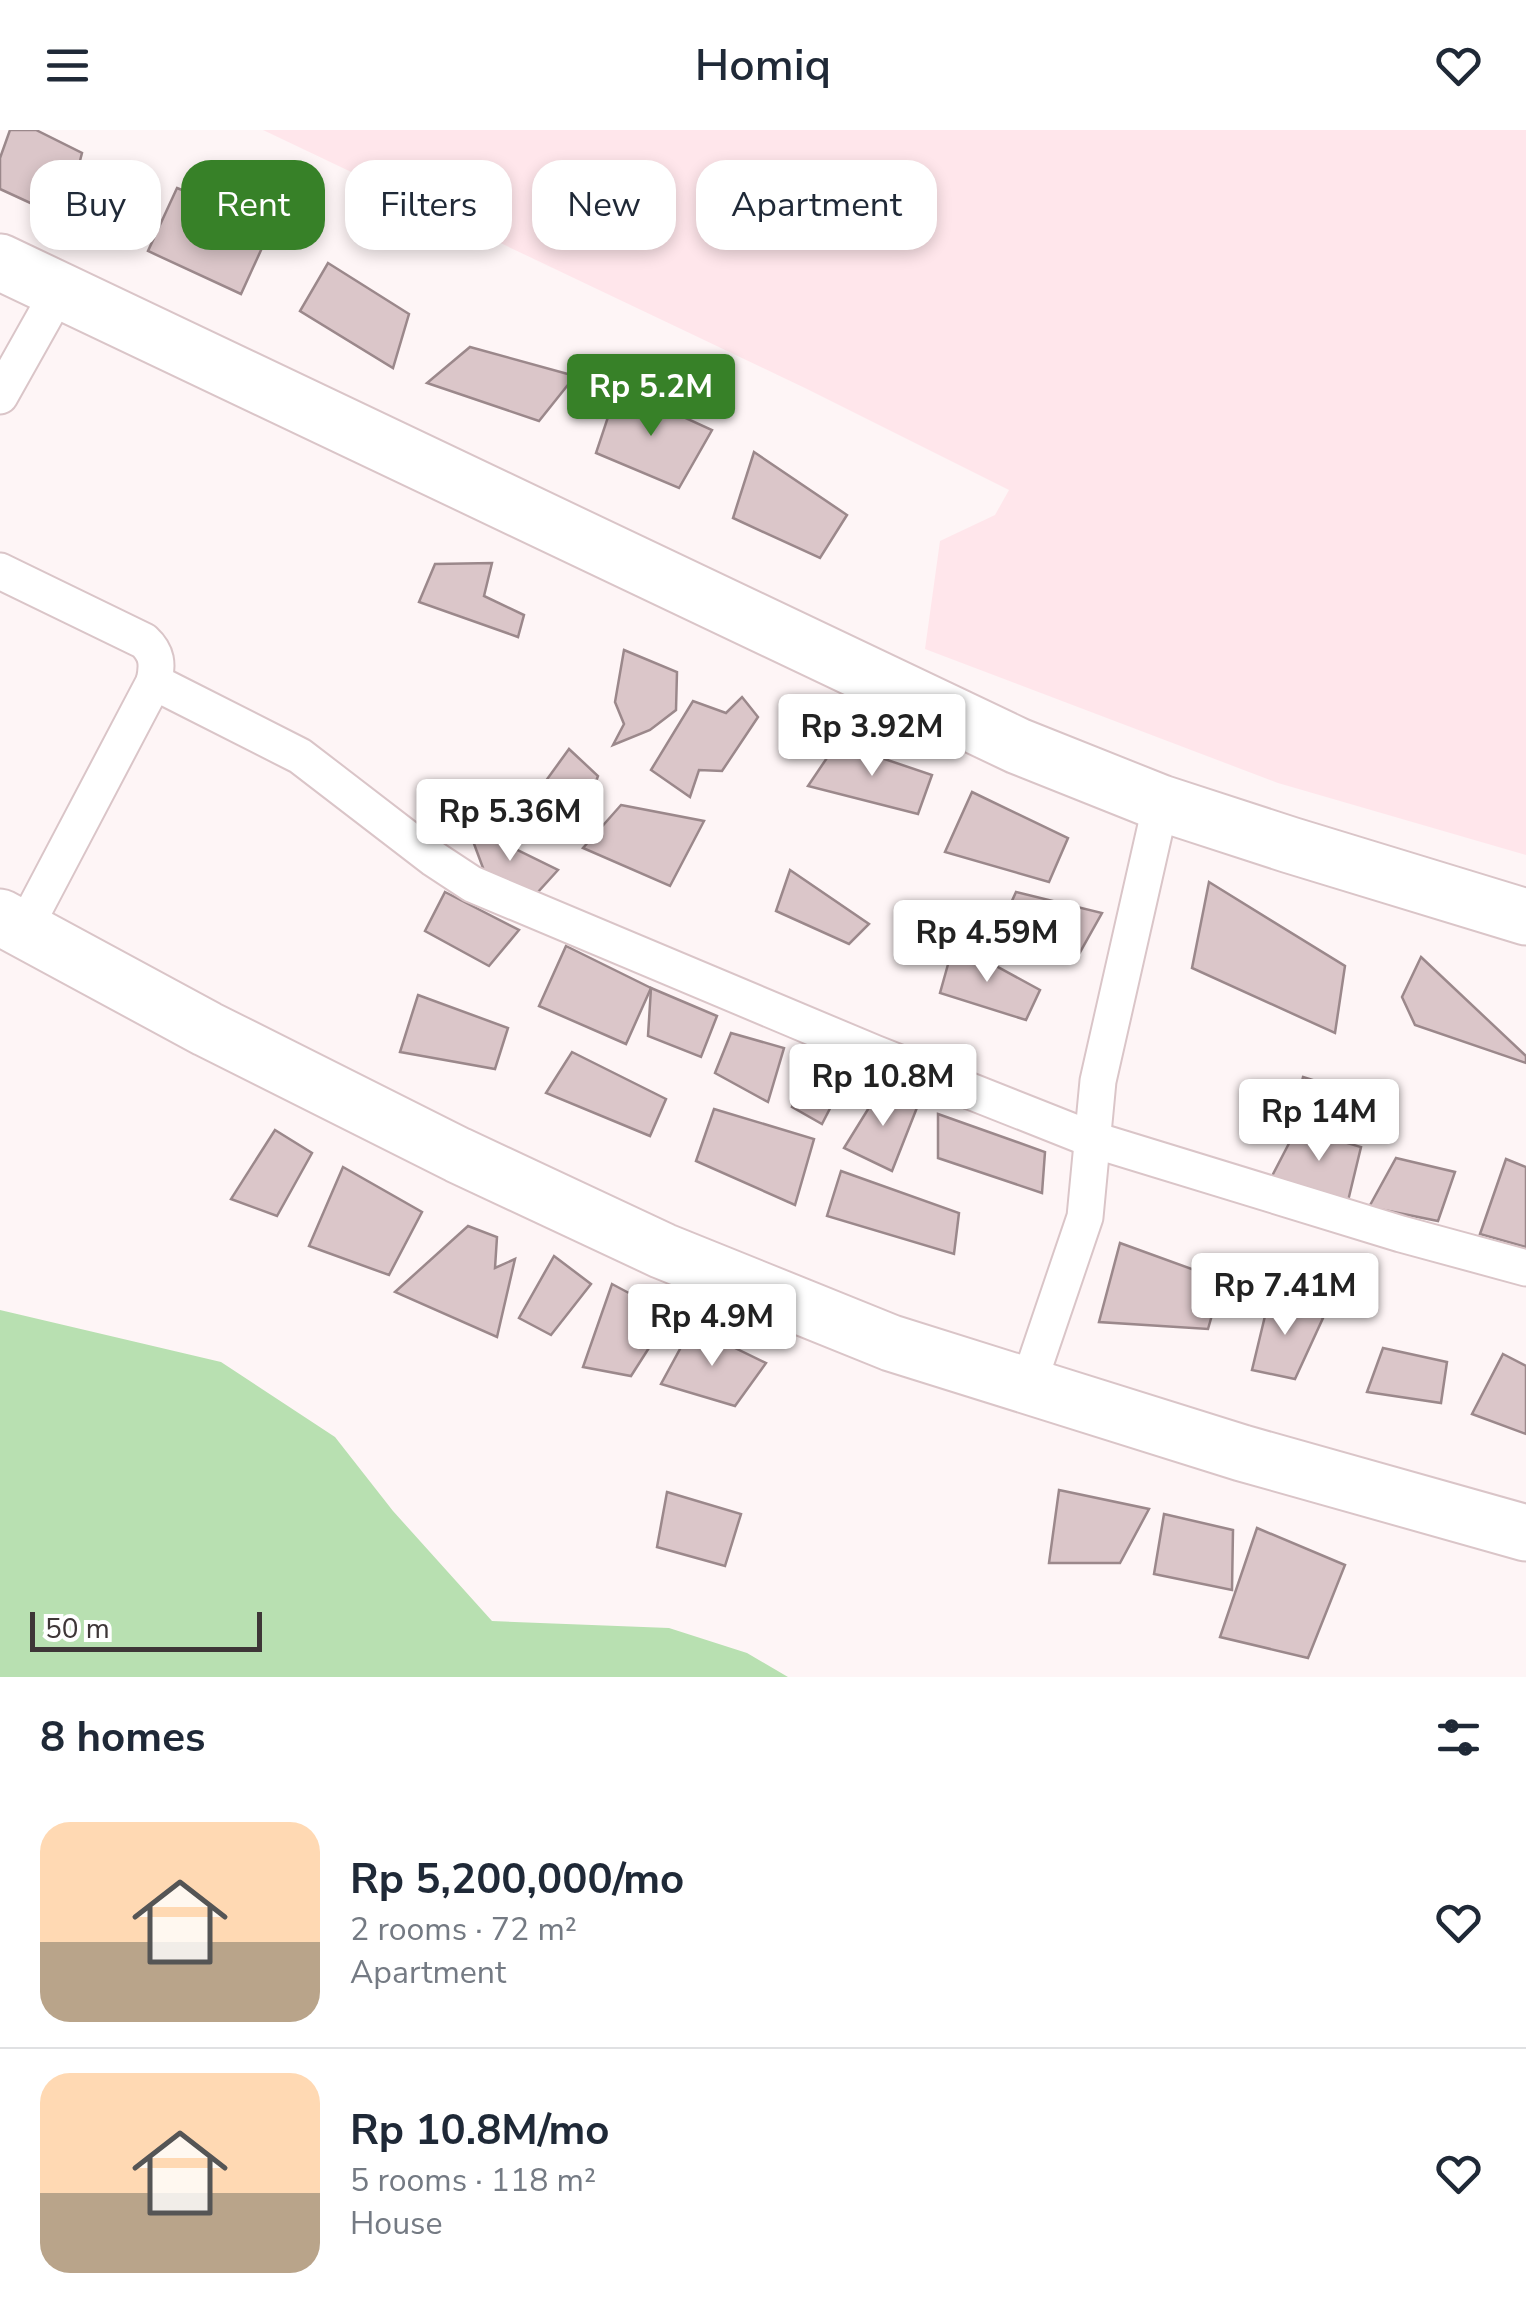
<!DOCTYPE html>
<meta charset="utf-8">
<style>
body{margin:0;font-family:"Nunito Sans",sans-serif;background:#f6f6f7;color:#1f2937;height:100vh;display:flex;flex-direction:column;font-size:38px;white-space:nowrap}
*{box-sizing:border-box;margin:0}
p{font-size:32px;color:#747a83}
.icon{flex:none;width:55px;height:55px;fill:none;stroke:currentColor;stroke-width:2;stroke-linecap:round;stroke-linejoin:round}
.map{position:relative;height:1547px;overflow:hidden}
.sheet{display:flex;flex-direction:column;background:#fff;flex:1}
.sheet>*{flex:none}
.hud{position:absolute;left:30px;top:30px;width:1000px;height:90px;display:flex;gap:20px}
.scale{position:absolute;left:30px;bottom:25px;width:232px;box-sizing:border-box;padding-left:10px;border:5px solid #3e3637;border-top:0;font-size:28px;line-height:35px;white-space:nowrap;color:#3e3637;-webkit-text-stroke:8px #fff;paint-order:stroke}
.price{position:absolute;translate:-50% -85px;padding:0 22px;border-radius:10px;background:#fff;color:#222;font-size:32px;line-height:65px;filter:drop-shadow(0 2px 5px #0008)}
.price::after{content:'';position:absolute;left:50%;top:60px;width:30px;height:22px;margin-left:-15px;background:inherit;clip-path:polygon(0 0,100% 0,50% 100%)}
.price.selected{background:#378128;color:#fff}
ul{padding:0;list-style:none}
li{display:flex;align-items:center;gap:30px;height:250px;padding:0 40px}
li+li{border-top:2px solid #e0e1e3}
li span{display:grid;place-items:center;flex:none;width:280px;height:200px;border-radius:30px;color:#555}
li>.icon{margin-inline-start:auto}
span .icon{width:120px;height:120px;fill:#fffc;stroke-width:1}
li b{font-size:42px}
h2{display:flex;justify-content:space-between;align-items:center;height:120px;padding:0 40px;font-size:42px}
.pill{padding:0 35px;border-radius:30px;background:#fff;box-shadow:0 5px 15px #0003;font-size:35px;line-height:90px}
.pill.selected{background:#378128;color:#fff}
header{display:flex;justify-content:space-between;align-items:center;height:130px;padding:0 40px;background:#fff;font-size:45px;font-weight:600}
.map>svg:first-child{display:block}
.built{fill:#ffe6eb}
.water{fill:#b8e0b1}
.building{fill:#dbc6c9;stroke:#9b888b;stroke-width:2.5}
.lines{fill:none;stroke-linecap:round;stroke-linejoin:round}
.street-casing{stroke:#dac5c8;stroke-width:39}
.primary-casing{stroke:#dac5c8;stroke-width:59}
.street{stroke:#fff;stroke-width:35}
.primary{stroke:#fff;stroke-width:55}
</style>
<header><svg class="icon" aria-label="menu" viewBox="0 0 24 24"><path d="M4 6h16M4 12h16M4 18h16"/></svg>Homiq<svg class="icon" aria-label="heart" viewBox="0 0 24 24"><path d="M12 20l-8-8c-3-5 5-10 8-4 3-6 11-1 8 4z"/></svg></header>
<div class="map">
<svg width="1526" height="1547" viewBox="0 0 1526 1547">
<rect width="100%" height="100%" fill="#fef5f6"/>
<polygon class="built" points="263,0 1526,0 1526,725 1278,653 925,519 940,411 995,385 1009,360 807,259"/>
<polygon class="water" points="0,1180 221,1232 335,1307 393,1381 492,1491 669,1498 747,1523 788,1547 0,1547"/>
<g class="building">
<polygon points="10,0 36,0 82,23 65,89 0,59 0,28"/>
<polygon points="177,58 272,96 241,164 148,121"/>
<polygon points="328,133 409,184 393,238 300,181"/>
<polygon points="470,217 575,246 539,291 427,253"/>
<polygon points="618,257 712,300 679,358 596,323"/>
<polygon points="754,322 847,385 820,428 733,388"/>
<polygon points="492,433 484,466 524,485 518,507 419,472 435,434"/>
<polygon points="624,520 677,542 676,580 650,600 613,615 624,594 615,572"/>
<polygon points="742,567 758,587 722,641 699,640 690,667 651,640 693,571 726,583"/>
<polygon points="837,613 932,645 918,684 808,656"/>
<polygon points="569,619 598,646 577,703 516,692"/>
<polygon points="972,662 1068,708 1049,752 945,722"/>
<polygon points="621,675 704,691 670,756 583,718"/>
<polygon points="467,695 558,740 537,763 486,746"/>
<polygon points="790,740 869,794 849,814 776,781"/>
<polygon points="1209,752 1345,836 1335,903 1192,838"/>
<polygon points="445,762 519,800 489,836 425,801"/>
<polygon points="1016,762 1102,783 1079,824 996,806"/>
<polygon points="954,813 1040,860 1026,890 940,863"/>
<polygon points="566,816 651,858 626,914 539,876"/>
<polygon points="1421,827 1526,926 1526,933 1415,895 1402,867"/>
<polygon points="651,858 717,886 701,927 648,906"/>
<polygon points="418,865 508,898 495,939 400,922"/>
<polygon points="731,903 784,918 768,972 715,943"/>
<polygon points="572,922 666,969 650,1006 546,963"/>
<polygon points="810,931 843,953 822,994 792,977"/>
<polygon points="1303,947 1373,969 1356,1000 1294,985"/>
<polygon points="883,955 918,975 892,1041 844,1018"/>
<polygon points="714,979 814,1009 795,1075 696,1031"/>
<polygon points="938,984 1045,1022 1042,1063 938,1028"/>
<polygon points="1297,998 1361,1017 1348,1071 1271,1048"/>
<polygon points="275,1000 312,1023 277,1086 231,1069"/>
<polygon points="1396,1028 1455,1042 1438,1091 1369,1077"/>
<polygon points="1506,1029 1526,1037 1526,1117 1480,1104"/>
<polygon points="343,1037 422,1082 389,1145 309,1116"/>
<polygon points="841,1041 959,1083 954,1124 827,1086"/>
<polygon points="468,1096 497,1107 495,1138 515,1129 497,1207 395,1162"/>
<polygon points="1120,1113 1222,1150 1208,1199 1099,1192"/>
<polygon points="554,1126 591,1154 551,1205 519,1188"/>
<polygon points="612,1154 670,1185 631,1246 583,1237"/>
<polygon points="1271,1161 1323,1188 1295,1249 1252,1240"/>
<polygon points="692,1197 766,1233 735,1276 661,1254"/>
<polygon points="1383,1218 1447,1232 1441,1273 1367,1262"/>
<polygon points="1503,1224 1526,1236 1526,1304 1472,1284"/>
<polygon points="1059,1360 1149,1379 1120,1433 1049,1433"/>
<polygon points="667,1362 741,1384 725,1436 657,1417"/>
<polygon points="1164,1384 1233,1400 1232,1460 1154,1444"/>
<polygon points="1257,1398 1345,1435 1308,1528 1220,1507"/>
</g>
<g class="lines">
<g class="street-casing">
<g id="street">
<polyline points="0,266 60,159"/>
<path d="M0,441L144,511C157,523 158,534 154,552"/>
<polyline points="23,801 154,552 300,626 434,729 472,754 874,923 1091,1009 1401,1104 1526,1138"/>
<polyline points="1028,1255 1085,1087 1098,951 1161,673"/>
</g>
</g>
<g class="primary-casing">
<g id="primary">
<polyline points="0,132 1018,616 1161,673 1290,715 1526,787"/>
<polyline points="0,787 207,899 458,1025 663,1121 891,1213 1242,1323 1526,1403"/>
</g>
</g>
<use href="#street" class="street"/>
<use href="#primary" class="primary"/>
</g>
</svg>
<div class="scale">50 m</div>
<b class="price selected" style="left:651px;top:309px">Rp 5.2M</b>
<b class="price" style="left:872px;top:649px">Rp 3.92M</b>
<b class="price" style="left:510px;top:734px">Rp 5.36M</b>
<b class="price" style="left:987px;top:855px">Rp 4.59M</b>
<b class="price" style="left:883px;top:999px">Rp 10.8M</b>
<b class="price" style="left:1319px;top:1034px">Rp 14M</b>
<b class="price" style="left:1285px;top:1208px">Rp 7.41M</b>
<b class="price" style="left:712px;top:1239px">Rp 4.9M</b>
<div class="hud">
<a class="pill">Buy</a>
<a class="pill selected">Rent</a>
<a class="pill">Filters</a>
<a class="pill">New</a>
<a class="pill">Apartment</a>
</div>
</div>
<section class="sheet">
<h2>8 homes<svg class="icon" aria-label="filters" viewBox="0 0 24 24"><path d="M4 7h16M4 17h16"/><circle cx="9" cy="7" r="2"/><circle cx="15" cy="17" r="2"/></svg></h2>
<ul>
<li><span style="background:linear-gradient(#ffd9b3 60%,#b9a48a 0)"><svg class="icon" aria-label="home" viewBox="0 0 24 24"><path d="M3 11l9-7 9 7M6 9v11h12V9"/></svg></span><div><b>Rp 5,200,000/mo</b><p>2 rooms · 72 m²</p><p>Apartment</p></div><svg class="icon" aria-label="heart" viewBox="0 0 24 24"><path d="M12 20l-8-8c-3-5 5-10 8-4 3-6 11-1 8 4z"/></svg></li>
<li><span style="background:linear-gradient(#ffd9b3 60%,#b9a48a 0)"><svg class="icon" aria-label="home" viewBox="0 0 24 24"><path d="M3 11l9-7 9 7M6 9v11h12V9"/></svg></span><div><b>Rp 10.8M/mo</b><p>5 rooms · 118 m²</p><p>House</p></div><svg class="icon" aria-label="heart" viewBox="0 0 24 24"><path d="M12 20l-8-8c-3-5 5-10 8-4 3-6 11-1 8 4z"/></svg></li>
</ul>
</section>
